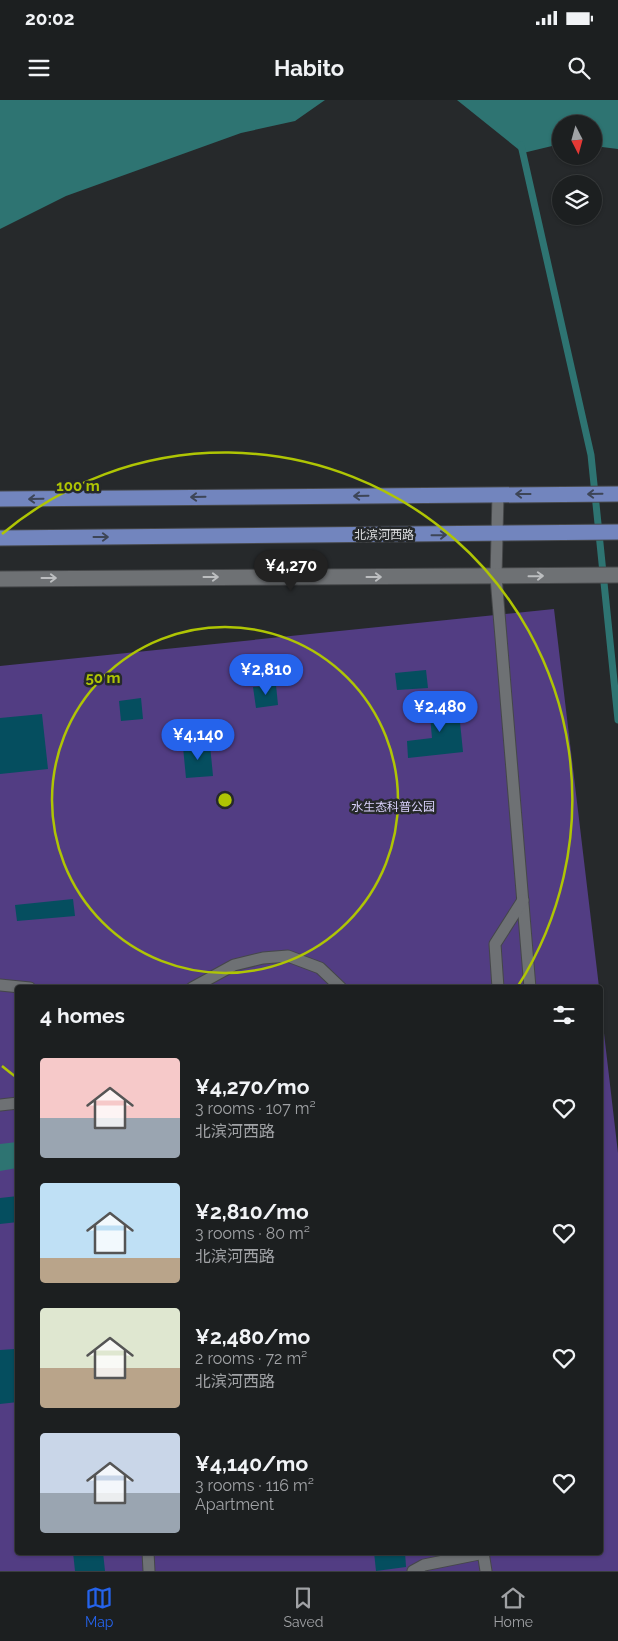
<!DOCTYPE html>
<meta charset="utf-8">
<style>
body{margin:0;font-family:Raleway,"Noto Sans SC",sans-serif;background:#252729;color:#f1f3f6;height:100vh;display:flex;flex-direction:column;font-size:19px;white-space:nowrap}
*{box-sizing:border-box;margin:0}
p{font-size:16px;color:#a0a2a5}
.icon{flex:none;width:28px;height:28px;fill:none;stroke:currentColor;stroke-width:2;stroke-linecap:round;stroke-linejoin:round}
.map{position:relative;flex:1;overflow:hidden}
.details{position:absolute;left:15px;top:885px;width:588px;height:570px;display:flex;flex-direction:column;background:#1c1f20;border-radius:5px;box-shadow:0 1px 4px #0004,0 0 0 1px #3a3d3e}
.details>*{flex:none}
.needle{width:32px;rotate:174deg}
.buttons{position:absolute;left:552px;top:15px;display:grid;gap:10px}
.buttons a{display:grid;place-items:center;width:50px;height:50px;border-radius:50%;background:#1c1f20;box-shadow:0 1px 4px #0004,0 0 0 1px #3a3d3e;font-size:25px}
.price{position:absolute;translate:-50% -42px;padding:0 11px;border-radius:18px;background:#2563eb;color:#fff;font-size:16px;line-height:32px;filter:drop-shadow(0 1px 2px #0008)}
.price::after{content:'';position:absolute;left:50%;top:30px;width:15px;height:11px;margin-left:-8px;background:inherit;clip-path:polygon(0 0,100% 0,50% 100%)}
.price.selected{background:#222;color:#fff}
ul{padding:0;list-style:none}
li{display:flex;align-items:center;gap:15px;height:125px;padding:0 25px}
li span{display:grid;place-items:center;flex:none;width:140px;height:100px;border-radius:5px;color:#555}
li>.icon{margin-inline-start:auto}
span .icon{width:60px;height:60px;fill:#fffc;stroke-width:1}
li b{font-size:21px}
h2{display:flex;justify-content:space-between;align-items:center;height:60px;padding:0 25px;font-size:21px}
.status{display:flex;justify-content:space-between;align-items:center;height:35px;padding:0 25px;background:#1c1f20;direction:ltr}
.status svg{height:14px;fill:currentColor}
header{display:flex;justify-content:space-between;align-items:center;height:65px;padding:0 25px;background:#1c1f20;font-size:22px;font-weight:700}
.menu{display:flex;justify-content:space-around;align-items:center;height:70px;border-top:1px solid #3a3d3e;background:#1c1f20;font-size:14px;color:#a0a2a5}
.menu a{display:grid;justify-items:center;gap:2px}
.menu .selected{color:#2563eb}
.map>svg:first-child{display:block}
.green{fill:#523d83}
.water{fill:#2e7472}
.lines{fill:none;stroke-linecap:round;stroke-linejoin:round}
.stream{stroke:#2e7472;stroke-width:7}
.building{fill:#054e5f}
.lane-casing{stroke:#454749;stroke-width:13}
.street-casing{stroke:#454749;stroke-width:17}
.primary-casing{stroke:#454749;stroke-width:17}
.lane{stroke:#6e7174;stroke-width:11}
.street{stroke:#6e7174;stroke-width:15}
.primary{stroke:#7285be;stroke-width:15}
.oneway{stroke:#3d4557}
.oneway2{stroke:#bcbec0}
.ring{fill:none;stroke:#afc504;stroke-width:2.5}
.labels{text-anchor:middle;stroke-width:5;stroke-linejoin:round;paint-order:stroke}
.street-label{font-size:12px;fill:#dedfe1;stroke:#26292b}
.park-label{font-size:12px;fill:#dbd3fd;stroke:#26292b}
.centre{fill:#afc504;stroke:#26292b;stroke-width:2.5}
.ring-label{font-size:15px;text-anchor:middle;font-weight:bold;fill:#afc504;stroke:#26292b;stroke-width:5;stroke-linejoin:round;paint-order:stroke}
</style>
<div class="status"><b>20:02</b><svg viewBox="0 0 49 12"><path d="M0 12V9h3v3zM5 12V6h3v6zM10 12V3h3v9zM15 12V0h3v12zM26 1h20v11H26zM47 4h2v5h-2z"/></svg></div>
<header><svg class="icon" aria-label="menu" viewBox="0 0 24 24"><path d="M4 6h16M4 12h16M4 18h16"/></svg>Habito<svg class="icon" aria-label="search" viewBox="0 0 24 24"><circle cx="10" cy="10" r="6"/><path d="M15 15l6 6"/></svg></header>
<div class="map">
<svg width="618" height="1471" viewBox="0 0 618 1471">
<rect width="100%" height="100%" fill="#26292b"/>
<polygon class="green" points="554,509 599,887 18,888 18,1452 600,1452 600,899 618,1053 618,1471 0,1471 0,566"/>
<g class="water">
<polygon points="0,0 325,0 295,21 241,33 66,96 0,129"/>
<polygon points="457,0 618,0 618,49 594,46 594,24 561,24 561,46 552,46 523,53"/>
<polygon points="17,1042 17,1068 0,1071 0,1044"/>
</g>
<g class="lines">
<polyline class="stream" points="521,45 591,355 618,620"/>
</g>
<g class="building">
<polygon points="426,570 428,588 397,590 395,573"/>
<polygon points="276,585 278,605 256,608 253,587"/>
<polygon points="141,598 143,619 121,621 119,601"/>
<polygon points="458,602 463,652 408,658 407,641 432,638 429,605"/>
<polygon points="42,614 48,669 0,674 0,618"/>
<polygon points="210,645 213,676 186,678 183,647"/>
<polygon points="73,799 75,816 17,821 15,805"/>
<polygon points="18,1096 18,1122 0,1124 0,1098"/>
<polygon points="15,1249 18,1274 18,1302 0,1304 0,1250"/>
<polygon points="73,1452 103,1452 105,1471 75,1471"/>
<polygon points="374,1452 405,1452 406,1467 376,1471"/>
</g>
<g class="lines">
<g class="lane-casing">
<g id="lane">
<polyline points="498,394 496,477 530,888"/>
<polyline points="0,885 30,888"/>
<polyline points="192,888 234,865 263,858 288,856 320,868 341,888"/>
<polyline points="498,888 495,844 523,800"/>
<polyline points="0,1005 18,1003"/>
<polyline points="148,1452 149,1471"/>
<polyline points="483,1452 486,1471"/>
<polyline points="413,1471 424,1465 484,1453"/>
</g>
</g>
<g class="street-casing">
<polyline id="street" points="0,479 618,475"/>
</g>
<g class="primary-casing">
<g id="primary">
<polyline points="0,399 618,394"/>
<polyline points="0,438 618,432"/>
</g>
</g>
<use href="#lane" class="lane"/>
<use href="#street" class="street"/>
<use href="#primary" class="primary"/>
</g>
<defs><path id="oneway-shaft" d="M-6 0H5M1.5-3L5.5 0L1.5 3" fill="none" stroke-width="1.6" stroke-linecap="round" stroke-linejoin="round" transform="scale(1.25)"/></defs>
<g class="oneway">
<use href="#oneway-shaft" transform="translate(523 394) rotate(180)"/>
<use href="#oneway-shaft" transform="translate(595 394) rotate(179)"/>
<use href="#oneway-shaft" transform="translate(361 396) rotate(179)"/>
<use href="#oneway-shaft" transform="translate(198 397) rotate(179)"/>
<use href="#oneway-shaft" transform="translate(36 399) rotate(179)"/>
<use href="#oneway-shaft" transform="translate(439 435) rotate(-1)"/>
<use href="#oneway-shaft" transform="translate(101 437)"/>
</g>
<g class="oneway2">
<use href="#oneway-shaft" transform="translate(536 476) rotate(-1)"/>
<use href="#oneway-shaft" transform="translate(211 477)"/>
<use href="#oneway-shaft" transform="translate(374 477)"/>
<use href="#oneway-shaft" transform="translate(49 478)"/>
</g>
<g class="ring">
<circle cx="225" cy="700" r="173"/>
<path d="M16 977A347 347 0 0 1 2 966M2 434A347 347 0 0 1 518 886"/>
</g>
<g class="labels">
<g class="street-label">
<text x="384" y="439">北滨河西路</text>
</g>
<g class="park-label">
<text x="393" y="711">水生态科普公园</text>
</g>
</g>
<circle cx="225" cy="700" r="8" class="centre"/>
<g class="ring-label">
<text x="78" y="391">100 m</text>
<text x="103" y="583">50 m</text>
</g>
</svg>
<div class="buttons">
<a><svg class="needle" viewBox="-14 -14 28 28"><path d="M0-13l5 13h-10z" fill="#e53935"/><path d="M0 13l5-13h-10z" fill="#a0a2a5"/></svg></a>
<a><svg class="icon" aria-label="layers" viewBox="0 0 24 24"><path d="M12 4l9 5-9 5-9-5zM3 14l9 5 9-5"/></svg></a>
</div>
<b class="price selected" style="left:291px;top:492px">¥4,270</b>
<b class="price" style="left:266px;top:596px">¥2,810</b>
<b class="price" style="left:440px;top:633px">¥2,480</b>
<b class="price" style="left:198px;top:661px">¥4,140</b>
<section class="details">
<h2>4 homes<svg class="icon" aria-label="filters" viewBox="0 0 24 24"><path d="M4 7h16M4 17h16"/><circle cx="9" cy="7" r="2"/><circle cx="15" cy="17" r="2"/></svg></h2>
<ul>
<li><span style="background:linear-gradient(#f6c9c9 60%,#9aa5b1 0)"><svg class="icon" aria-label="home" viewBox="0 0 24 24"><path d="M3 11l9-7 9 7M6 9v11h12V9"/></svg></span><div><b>¥4,270/mo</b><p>3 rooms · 107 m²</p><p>北滨河西路</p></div><svg class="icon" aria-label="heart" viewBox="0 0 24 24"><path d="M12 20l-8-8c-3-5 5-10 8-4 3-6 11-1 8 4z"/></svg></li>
<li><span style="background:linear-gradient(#bfe0f5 75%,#b9a48a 0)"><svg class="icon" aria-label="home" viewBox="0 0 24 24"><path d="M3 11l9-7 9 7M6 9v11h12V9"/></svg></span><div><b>¥2,810/mo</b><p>3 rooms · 80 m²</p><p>北滨河西路</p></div><svg class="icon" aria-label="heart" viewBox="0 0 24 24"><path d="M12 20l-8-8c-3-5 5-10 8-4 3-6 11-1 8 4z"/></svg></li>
<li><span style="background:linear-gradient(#dfe7d0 60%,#b9a48a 0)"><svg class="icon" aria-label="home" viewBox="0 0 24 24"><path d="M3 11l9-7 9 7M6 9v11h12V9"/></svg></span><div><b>¥2,480/mo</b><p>2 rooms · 72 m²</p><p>北滨河西路</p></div><svg class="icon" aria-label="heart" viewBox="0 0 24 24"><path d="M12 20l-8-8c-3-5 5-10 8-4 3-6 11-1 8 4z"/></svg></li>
<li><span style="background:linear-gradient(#c9d6e8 60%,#9aa5b1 0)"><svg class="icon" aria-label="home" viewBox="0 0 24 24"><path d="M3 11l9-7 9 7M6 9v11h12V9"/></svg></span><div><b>¥4,140/mo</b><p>3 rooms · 116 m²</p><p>Apartment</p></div><svg class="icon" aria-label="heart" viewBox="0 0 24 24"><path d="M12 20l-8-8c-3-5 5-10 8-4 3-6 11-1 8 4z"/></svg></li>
</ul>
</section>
</div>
<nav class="menu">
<a class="selected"><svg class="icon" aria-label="map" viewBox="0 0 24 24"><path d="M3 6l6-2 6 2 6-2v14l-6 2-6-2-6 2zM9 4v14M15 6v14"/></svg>Map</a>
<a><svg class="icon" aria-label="saved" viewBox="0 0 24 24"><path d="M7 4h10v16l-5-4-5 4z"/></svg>Saved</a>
<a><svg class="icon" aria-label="home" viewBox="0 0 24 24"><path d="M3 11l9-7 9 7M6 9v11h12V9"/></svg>Home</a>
</nav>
